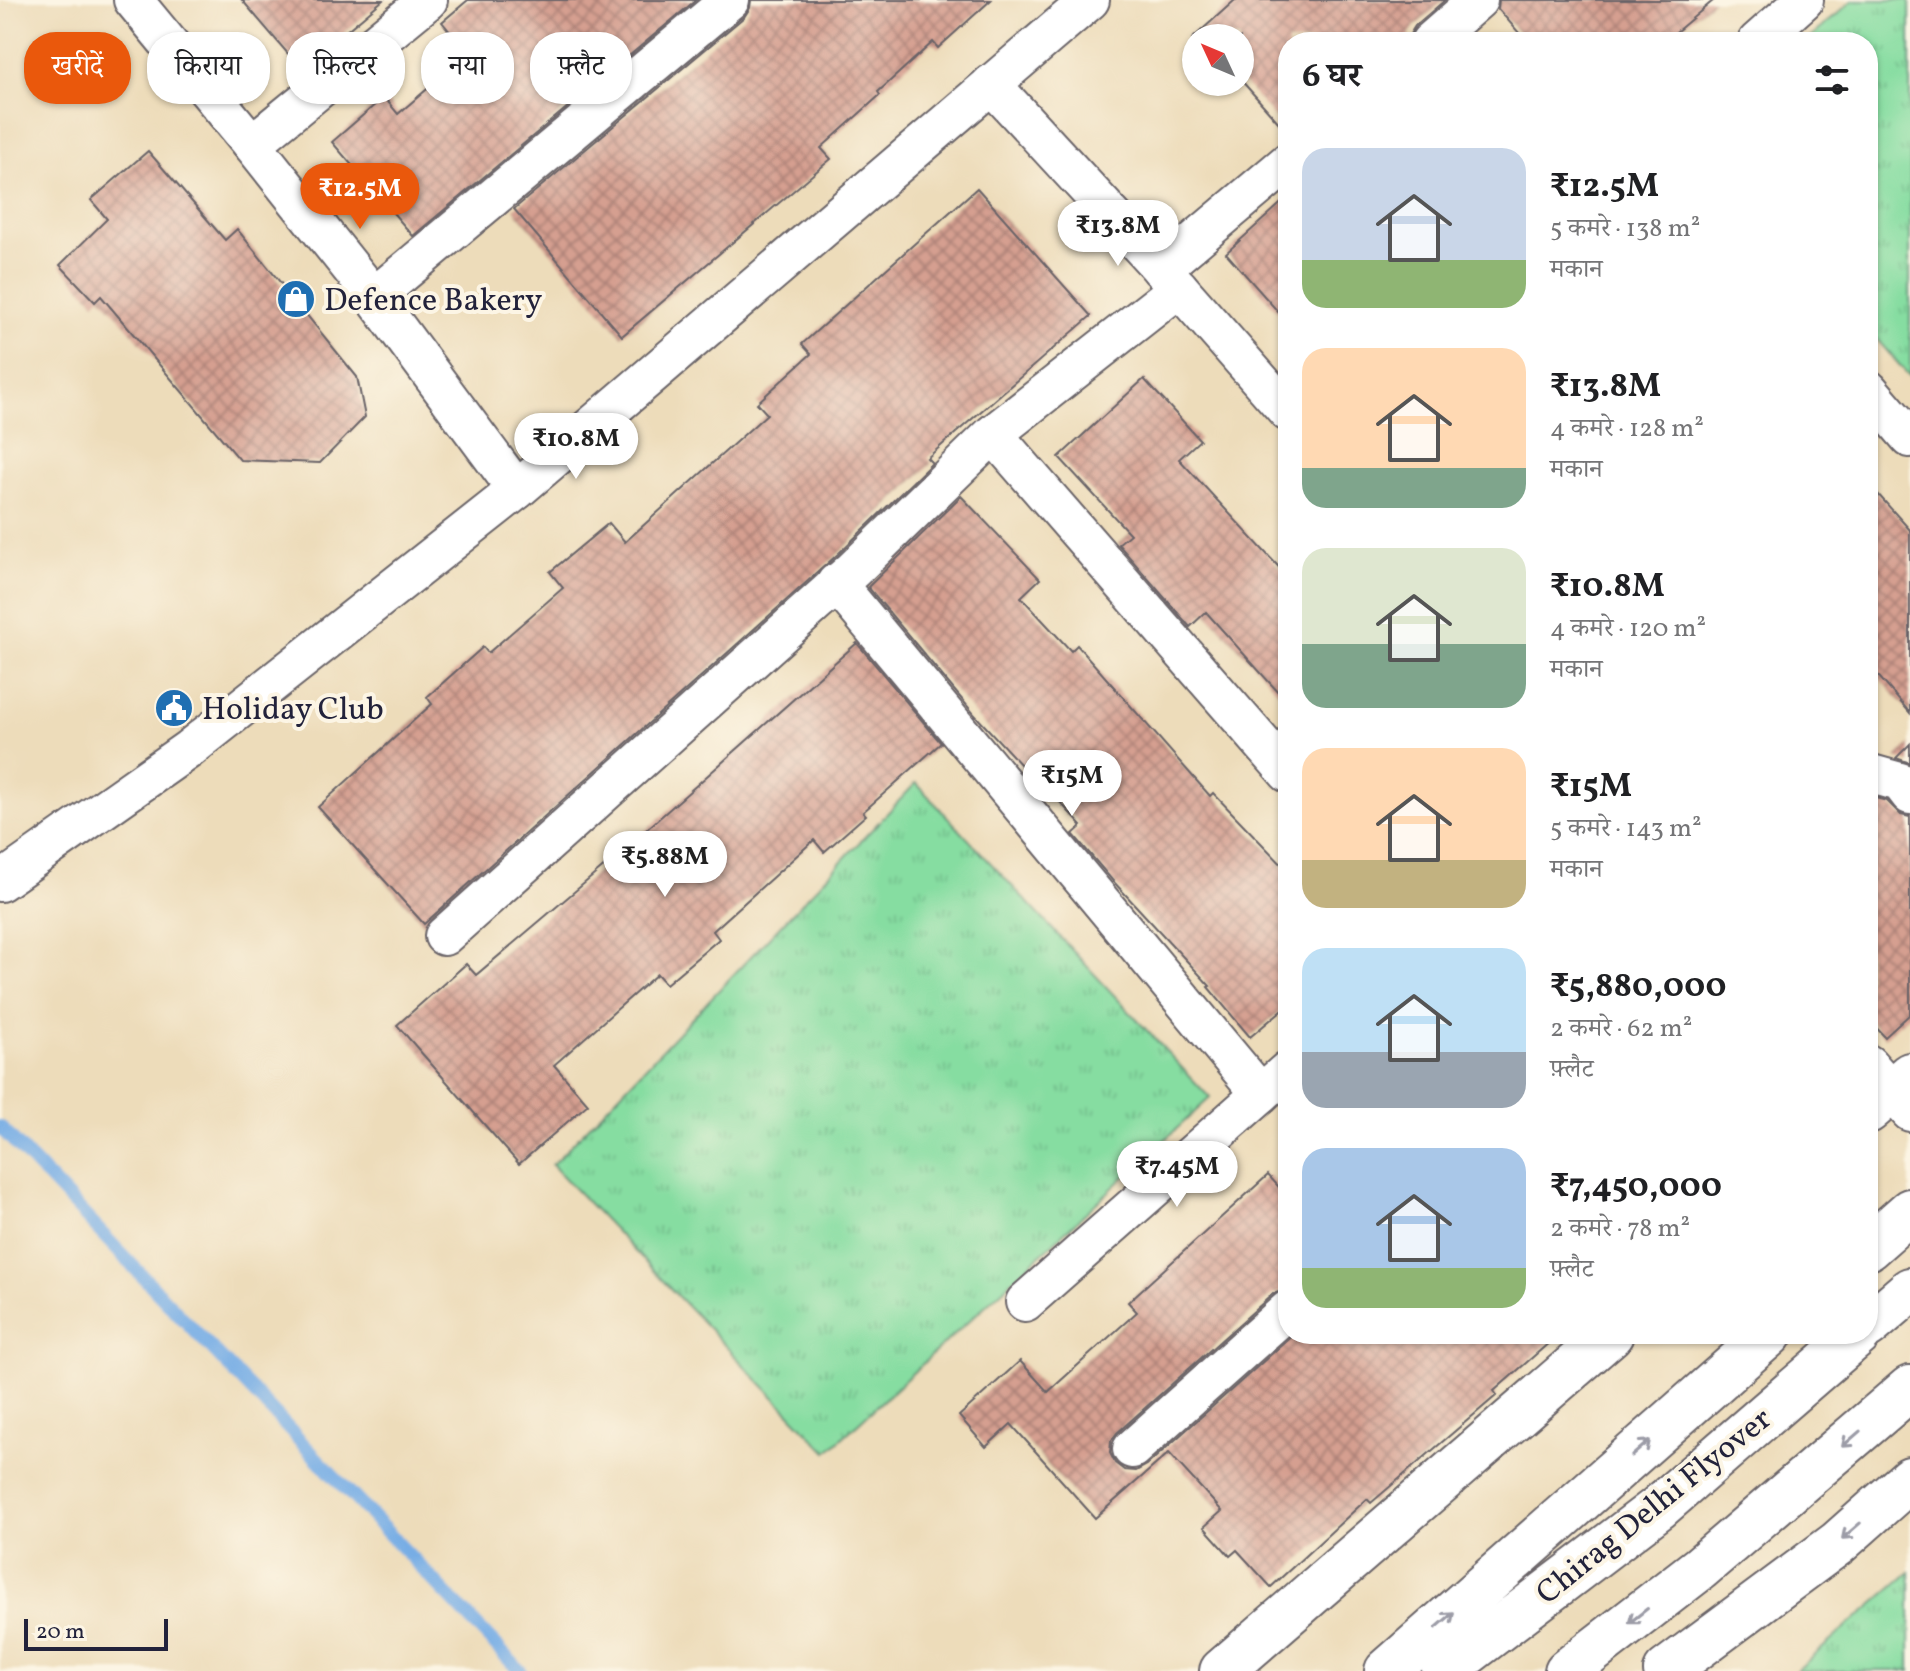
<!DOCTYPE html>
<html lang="hi">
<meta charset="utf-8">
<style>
body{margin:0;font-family:Vollkorn,"Noto Serif Devanagari",serif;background:#f2f2f2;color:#202124;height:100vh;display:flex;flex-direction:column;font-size:30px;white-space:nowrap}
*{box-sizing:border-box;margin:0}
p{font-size:26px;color:#757577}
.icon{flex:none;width:44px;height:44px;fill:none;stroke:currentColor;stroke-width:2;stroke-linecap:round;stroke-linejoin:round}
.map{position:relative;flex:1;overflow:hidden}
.panel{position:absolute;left:1278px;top:32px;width:600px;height:1312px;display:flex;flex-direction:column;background:#fff;border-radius:32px;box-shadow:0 2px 6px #0004}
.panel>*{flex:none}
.guide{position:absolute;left:24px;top:32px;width:760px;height:72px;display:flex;gap:16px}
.needle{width:52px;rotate:314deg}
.buttons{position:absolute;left:1182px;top:24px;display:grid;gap:16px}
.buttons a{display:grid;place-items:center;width:72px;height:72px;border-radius:50%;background:#fff;box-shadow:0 2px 6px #0004;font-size:40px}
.scale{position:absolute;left:24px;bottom:20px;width:144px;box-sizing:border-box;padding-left:8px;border:4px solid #22223b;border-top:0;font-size:22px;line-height:28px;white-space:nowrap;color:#22223b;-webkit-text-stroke:6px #fcf5e5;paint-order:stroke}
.price{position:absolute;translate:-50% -68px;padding:0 18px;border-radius:28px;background:#fff;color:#222;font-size:26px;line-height:52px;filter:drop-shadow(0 2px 4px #0008)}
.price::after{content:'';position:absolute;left:50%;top:48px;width:24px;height:18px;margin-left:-12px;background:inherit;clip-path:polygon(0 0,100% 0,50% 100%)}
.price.on{background:#ea580c;color:#fff}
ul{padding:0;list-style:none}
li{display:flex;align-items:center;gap:24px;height:200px;padding:0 24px}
li span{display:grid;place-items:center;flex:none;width:224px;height:160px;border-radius:24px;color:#555}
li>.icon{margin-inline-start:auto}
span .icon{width:96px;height:96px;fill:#fffc;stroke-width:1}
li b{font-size:34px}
h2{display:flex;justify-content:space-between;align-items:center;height:96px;padding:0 24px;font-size:34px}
.chip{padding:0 28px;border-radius:32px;background:#fff;box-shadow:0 2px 6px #0004;font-size:28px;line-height:72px}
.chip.on{background:#ea580c;color:#fff}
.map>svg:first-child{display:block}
.grass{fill:url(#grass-tufts);stroke:#54806e;stroke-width:2}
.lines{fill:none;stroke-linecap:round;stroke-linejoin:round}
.stream{stroke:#77ade5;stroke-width:14}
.building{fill:url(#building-cross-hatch)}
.street-casing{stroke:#696367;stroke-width:42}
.secondary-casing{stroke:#696367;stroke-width:48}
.primary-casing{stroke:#696367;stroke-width:48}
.street{stroke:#fff;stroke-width:38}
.secondary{stroke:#fff;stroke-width:44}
.primary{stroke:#fff;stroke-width:44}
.oneway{stroke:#9c9ca7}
.labels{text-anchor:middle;stroke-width:8;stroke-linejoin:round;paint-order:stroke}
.poi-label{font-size:32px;fill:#22223b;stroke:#fcf5e5;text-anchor:start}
.street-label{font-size:32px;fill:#22223b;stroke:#fcf5e5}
</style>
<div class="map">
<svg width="1910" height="1671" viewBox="0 0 1910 1671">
<defs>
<pattern id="grass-tufts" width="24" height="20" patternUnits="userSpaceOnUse" patternTransform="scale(2)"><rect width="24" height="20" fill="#86dda1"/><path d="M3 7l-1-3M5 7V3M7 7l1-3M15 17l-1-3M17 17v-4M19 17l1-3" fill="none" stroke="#73bd8c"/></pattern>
<pattern id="building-cross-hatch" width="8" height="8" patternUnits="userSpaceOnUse" patternTransform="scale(2)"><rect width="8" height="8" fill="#d59f90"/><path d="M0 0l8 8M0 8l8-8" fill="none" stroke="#ac8177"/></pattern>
</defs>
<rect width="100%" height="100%" fill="#fcf5e5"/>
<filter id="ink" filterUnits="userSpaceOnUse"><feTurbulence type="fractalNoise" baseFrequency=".0125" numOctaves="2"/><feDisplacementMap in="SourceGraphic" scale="16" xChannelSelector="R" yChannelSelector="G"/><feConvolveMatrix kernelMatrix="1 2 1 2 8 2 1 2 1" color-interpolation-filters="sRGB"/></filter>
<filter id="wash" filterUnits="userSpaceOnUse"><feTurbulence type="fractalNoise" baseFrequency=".006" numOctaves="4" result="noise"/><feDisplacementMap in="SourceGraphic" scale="32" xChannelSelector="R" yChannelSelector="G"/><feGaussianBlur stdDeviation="1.8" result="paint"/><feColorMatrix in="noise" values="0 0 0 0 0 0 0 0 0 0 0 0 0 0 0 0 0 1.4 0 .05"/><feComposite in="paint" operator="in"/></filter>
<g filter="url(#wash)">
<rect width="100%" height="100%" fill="#eddcba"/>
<g class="grass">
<polygon points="1853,0 1910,0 1910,377 1868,329 1868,42 1806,42"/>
<polygon points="916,783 1210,1098 827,1452 552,1165"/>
<polygon points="1910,1572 1910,1671 1796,1671"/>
</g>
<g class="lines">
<polyline class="stream" points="0,1127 520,1671"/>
</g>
<g id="blocks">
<g class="building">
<polygon points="242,0 383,0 301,69"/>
<polygon points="468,0 696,0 413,236 332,142 384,97 398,114 468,54 442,22"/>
<polygon points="751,0 991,0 938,48 933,42 878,92 880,95 821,148 831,159 622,336 514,209 744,17 750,8"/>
<polygon points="1235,0 1445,0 1415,26 1410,34 1409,42 1288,42 1288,133 1240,79 1240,38 1193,38"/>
<polygon points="1499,0 1714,0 1664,42 1527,42 1498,9"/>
<polygon points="148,151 225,240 237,229 357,377 365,417 320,463 240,460 101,296 95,302 60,265 107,219 91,200"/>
<polygon points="977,188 1091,316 927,458 932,463 838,554 424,924 318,807 432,704 427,697 483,647 488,653 563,588 550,572 609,523 625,542 767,414 757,403 811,354 802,344"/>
<polygon points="1288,197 1288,323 1226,253"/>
<polygon points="1144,379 1200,440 1179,459 1288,577 1288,703 1206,612 1190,627 1118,544 1130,534 1059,457"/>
<polygon points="1868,483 1910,530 1910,713 1868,664"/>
<polygon points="961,496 1040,579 1021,597 1071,651 1077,645 1210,796 1213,793 1288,871 1288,1005 1250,1037 1208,987 1210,986 1112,880 1073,834 1082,826 1025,764 1022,766 974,714 868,587"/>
<polygon points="857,643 941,743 863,812 866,815 824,852 814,840 713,931 719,939 666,984 657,974 554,1065 588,1104 519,1164 397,1025 466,964 476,975 620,853"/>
<polygon points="1910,744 1910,763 1896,758"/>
<polygon points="1868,796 1887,801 1901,815 1910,817 1910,1014 1885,1037 1868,1019"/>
<polygon points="1268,1175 1288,1197 1288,1289 1273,1294 1117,1433 1111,1441 1110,1453 1115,1463 1124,1470 1136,1471 1147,1465 1294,1334 1559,1334 1494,1391 1497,1395 1371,1503 1367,1499 1271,1587 1237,1550 1230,1556 1204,1527 1222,1511 1169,1453 1095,1518 1011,1424 986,1447 959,1416 1020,1361 1048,1392 1137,1312 1128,1302"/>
</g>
</g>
</g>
<g filter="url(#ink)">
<use href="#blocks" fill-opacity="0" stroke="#696367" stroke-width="2"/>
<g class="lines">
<g class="street-casing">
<g id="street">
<polyline points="133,0 252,144"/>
<polyline points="428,0 252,144 374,297 517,490"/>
<polyline points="1430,42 1478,0"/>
<polyline points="1757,42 1804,0"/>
<polyline points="991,84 1179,288 1288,412"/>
<polyline points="1161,269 1288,162"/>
<polyline points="374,297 730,0"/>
<polyline points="1868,389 1910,438"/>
<polyline points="993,434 1288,773"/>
<polyline points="836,583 1261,1094"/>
<polyline points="1868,773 1900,782 1910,795"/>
<polyline points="0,882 189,749 517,490 1090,0"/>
<polyline points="444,936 853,570 993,434 1179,288"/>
<polyline points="1868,1064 1910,1112"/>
<polyline points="1025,1302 1288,1070"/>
<polyline points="1132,1449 1288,1310"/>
</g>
</g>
<g class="secondary-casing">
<g id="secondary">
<polyline points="1868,1111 1910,1075"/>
<polyline points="1222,1671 1611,1334"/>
</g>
</g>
<g class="primary-casing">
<g id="primary">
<polyline points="1868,1248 1910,1211"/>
<polyline points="1868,1326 1910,1290"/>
<polyline points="1387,1671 1770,1334"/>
<polyline points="1444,1671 1658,1508 1859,1334"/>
<polyline points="1567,1671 1700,1568 1910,1388"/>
<polyline points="1666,1671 1838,1543 1910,1479"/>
</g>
</g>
<use href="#street" class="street"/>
<use href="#secondary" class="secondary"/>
<use href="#primary" class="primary"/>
</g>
<defs><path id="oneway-shaft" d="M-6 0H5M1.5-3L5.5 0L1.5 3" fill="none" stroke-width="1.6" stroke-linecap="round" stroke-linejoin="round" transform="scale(2)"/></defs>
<g class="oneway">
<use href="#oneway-shaft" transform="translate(1851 1439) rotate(139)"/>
<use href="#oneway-shaft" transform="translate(1641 1448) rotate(-41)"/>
<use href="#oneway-shaft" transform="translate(1851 1531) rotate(139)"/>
<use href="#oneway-shaft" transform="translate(1638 1616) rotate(142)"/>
<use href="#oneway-shaft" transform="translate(1445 1620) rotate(-41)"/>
</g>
</g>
<defs>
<g id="shop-disc" transform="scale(2)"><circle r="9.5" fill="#1f6fb2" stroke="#fcf5e5"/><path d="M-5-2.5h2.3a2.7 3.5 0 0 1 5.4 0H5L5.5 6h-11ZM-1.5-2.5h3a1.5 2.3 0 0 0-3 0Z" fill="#fff"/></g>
<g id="civic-disc" transform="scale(2)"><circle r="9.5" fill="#1f6fb2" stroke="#fcf5e5"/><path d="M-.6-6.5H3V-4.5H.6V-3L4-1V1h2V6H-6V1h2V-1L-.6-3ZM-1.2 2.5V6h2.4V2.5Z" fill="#fff"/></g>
</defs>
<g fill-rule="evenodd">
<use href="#shop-disc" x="296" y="299"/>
<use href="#civic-disc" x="174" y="708"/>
</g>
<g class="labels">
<g class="poi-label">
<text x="324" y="310">Defence Bakery</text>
<text x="202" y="719">Holiday Club</text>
</g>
<g class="street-label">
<text transform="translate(1653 1505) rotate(-39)" y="11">Chirag Delhi Flyover</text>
</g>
</g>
</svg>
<div class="buttons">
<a><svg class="needle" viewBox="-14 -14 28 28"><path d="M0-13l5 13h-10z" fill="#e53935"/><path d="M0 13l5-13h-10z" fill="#757577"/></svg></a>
</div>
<div class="scale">20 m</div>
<b class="price on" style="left:360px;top:231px">₹12.5M</b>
<b class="price" style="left:1118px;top:268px">₹13.8M</b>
<b class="price" style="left:576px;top:481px">₹10.8M</b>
<b class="price" style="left:1072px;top:818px">₹15M</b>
<b class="price" style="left:665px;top:899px">₹5.88M</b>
<b class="price" style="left:1177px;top:1209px">₹7.45M</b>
<div class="guide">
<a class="chip on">खरीदें</a>
<a class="chip">किराया</a>
<a class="chip">फ़िल्टर</a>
<a class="chip">नया</a>
<a class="chip">फ़्लैट</a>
</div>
<section class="panel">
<h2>6 घर<svg class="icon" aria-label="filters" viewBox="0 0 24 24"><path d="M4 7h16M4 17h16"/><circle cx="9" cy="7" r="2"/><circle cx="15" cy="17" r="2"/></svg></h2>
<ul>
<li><span style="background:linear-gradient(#c9d6e8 70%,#8fb573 0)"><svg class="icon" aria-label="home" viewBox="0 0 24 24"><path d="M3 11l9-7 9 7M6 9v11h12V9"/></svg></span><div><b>₹12.5M</b><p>5 कमरे · 138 m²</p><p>मकान</p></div></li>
<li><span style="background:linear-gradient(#ffd9b3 75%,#7fa58c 0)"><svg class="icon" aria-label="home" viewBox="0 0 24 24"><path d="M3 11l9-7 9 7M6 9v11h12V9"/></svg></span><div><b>₹13.8M</b><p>4 कमरे · 128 m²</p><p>मकान</p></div></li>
<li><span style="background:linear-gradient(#dfe7d0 60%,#7fa58c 0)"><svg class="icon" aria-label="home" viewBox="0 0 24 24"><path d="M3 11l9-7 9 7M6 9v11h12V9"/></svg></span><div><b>₹10.8M</b><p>4 कमरे · 120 m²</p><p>मकान</p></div></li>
<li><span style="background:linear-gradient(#ffd9b3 70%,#c2b280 0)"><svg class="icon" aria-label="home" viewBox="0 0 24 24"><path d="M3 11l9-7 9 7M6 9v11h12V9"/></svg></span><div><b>₹15M</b><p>5 कमरे · 143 m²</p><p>मकान</p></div></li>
<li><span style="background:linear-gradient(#bfe0f5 65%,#9aa5b1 0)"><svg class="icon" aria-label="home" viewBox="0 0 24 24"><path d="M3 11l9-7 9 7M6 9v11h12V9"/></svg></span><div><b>₹5,880,000</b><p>2 कमरे · 62 m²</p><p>फ़्लैट</p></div></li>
<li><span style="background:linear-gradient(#a9c7e8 75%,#8fb573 0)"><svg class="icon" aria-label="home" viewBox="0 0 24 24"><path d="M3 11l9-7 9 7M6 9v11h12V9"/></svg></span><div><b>₹7,450,000</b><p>2 कमरे · 78 m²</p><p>फ़्लैट</p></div></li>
</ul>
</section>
</div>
